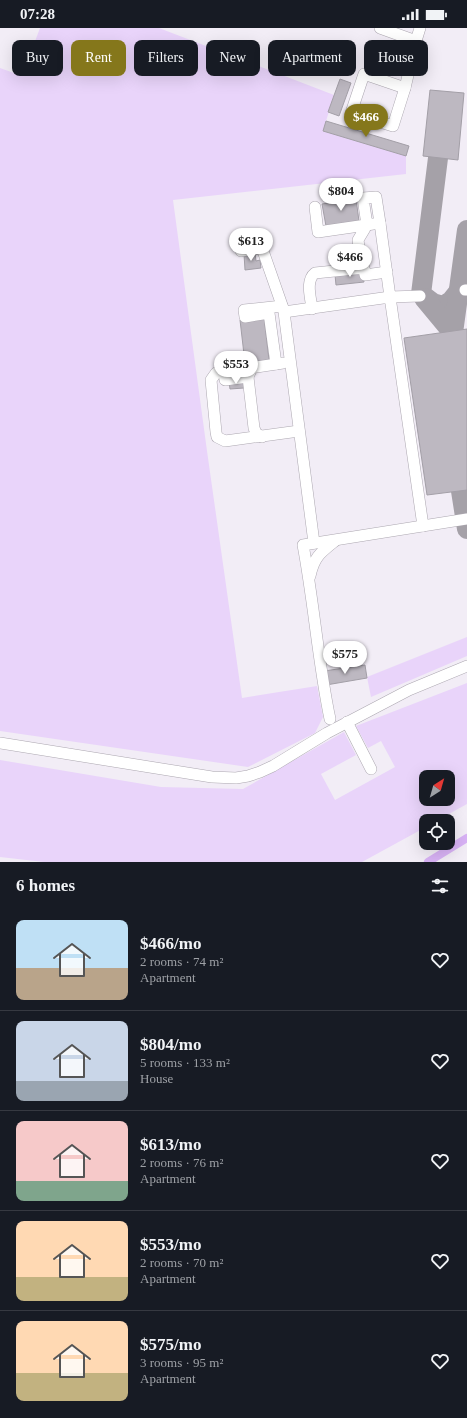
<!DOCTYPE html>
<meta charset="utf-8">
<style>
body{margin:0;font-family:"Times New Roman",serif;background:#242831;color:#f1f3f6;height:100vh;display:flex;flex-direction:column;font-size:15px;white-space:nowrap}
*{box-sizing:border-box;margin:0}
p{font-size:13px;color:#9ea1a6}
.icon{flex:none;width:22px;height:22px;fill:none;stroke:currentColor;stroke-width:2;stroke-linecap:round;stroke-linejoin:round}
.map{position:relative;height:834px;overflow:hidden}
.drawer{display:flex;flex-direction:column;background:#171b24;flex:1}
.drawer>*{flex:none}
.guide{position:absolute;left:12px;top:12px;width:443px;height:36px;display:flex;gap:8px}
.needle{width:26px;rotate:37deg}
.fabs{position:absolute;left:419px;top:742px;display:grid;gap:8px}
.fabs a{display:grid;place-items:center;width:36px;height:36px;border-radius:8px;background:#171b24;box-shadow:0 4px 16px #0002;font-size:20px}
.price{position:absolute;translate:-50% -34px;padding:0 9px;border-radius:14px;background:#fff;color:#222;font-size:13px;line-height:26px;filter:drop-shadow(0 1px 2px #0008)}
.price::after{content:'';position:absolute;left:50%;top:24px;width:12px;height:9px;margin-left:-6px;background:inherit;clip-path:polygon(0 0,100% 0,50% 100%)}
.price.current{background:#85771b;color:#fff}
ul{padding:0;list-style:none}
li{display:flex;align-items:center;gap:12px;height:100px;padding:0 16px}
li+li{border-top:1px solid #363941}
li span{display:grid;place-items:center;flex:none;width:112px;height:80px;border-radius:8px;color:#555}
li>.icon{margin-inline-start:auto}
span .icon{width:48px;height:48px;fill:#fffc;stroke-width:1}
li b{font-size:17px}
h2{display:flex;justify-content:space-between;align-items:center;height:48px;padding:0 16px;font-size:17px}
.chip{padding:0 14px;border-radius:8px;background:#171b24;box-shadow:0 4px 16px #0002;font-size:14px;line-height:36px}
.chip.current{background:#85771b;color:#fff}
.status{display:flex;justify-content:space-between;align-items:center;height:28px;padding:0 20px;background:#171b24;direction:ltr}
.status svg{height:11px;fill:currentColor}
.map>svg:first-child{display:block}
.green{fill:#e9d4fa;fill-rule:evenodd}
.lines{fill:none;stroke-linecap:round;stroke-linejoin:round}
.canal{stroke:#d8b2f5;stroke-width:8}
.taxiway{stroke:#a5a1a8;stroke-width:20}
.building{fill:#bdb8c1;stroke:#a39fa7}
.minor-casing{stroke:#aca7b0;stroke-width:12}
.minor{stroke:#fff;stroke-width:11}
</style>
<div class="status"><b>07:28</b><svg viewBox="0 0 49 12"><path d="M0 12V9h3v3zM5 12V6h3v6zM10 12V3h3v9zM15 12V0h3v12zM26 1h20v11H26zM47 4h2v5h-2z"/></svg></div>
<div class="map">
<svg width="467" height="834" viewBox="0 0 467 834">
<rect width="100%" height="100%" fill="#f2edf6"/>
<g class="green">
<polygon points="40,0 159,0 334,67 323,103 406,128 406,146 173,172 207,423 242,670 317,658 323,689 315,705 248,739 0,703 0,40 22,48"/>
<polygon points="467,609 467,628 371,669 367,649"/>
<path d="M467,655V776L436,793H426V799L362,834H44L0,829V732L161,759L243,761L344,704L356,727L321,746L335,772L395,739L381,713L368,720L356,698ZM426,749H448V771H426Z"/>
</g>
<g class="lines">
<polyline class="canal" points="428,834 467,810"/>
<g class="taxiway">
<polyline points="438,130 421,266 433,275 443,278 451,273 459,263"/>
<polyline points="424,270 453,305 467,202"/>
<polyline points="461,463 467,501"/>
</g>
</g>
<g class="building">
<polygon points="340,51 351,55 339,88 328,84"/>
<polygon points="430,62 464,65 458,132 423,128"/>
<polygon points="326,93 409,118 406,128 323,103"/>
<polygon points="356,171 359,193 326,198 322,176"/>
<polygon points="238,208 249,208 250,219 238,219"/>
<polygon points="255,225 256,233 260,232 261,240 245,242 244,226"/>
<polygon points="363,243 364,254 336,257 335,247"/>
<polygon points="264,289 269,332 245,335 240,292"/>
<polygon points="467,301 467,462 427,467 404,310"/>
<polygon points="243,353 244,360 230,361 229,354"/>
<polygon points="365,637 367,650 326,657 324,643"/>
</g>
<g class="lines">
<g class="minor-casing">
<g id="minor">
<polyline points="380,0 416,13 420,0"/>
<polygon points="364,46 405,60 393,98 351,85"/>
<polyline points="405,60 416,13"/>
<polyline points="315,179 318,204 380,195 376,169 363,170 367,197 358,212 360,225"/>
<polyline points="380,195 390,269 420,268"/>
<polyline points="241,223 262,220 284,283"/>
<polyline points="465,262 467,262"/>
<path d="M312,281C311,270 305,253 315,245L364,240L365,247L387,244"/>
<polyline points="276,336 269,285 245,289 244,282 282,278"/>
<polyline points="251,342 248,349 254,400 256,405 262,409"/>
<polyline points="224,344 216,345 211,352 216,404 217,409 225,413 299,403"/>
<polyline points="248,349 225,352 224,344 283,335"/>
<polyline points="314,515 284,284 390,269 423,498"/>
<path d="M310,548C314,529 320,525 335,513"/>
<path d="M330,691C318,634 314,575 303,517L467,491"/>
<polyline points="347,694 371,741"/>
<polyline points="0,715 212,749 236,750 248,748 260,744 273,738 327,705 409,662 467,638"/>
</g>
</g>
<use href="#minor" class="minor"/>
</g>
</svg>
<div class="fabs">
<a><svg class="needle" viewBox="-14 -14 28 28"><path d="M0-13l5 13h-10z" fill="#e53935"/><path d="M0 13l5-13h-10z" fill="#9ea1a6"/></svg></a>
<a><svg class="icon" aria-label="locate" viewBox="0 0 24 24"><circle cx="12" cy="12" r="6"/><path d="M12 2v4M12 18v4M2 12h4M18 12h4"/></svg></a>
</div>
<b class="price current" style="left:366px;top:110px">$466</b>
<b class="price" style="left:341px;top:184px">$804</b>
<b class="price" style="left:251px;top:234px">$613</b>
<b class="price" style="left:350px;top:250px">$466</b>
<b class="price" style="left:236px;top:357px">$553</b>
<b class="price" style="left:345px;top:647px">$575</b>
<div class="guide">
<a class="chip">Buy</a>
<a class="chip current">Rent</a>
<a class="chip">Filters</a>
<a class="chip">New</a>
<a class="chip">Apartment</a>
<a class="chip">House</a>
</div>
</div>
<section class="drawer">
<h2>6 homes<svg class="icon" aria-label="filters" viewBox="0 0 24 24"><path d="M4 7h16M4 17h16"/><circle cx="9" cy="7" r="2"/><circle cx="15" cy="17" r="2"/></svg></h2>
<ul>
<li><span style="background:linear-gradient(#bfe0f5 60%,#b9a48a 0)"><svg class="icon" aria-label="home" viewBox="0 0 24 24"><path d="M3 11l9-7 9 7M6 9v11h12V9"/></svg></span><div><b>$466/mo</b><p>2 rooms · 74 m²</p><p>Apartment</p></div><svg class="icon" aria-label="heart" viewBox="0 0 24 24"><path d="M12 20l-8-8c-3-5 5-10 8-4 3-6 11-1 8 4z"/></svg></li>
<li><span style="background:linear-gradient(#c9d6e8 75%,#9aa5b1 0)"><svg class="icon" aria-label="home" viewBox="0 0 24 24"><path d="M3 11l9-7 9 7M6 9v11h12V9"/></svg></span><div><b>$804/mo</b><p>5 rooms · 133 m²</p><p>House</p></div><svg class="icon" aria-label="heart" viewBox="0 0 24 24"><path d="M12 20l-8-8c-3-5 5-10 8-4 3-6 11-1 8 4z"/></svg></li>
<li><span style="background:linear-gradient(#f6c9c9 75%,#7fa58c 0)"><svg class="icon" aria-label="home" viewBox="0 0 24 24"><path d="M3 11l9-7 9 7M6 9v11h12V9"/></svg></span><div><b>$613/mo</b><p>2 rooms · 76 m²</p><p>Apartment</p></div><svg class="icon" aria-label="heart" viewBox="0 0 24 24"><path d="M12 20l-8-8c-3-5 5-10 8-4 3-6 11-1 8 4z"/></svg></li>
<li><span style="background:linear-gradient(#ffd9b3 70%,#c2b280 0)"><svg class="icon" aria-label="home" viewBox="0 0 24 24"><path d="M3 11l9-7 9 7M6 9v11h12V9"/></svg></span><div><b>$553/mo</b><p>2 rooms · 70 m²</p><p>Apartment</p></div><svg class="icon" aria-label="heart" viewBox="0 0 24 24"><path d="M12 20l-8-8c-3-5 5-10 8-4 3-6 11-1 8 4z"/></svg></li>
<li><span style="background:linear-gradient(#ffd9b3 65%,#c2b280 0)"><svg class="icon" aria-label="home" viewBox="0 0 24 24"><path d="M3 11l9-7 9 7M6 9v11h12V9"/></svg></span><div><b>$575/mo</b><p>3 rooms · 95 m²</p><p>Apartment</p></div><svg class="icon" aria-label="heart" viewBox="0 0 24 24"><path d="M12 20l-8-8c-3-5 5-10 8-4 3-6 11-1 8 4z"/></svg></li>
</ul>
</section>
